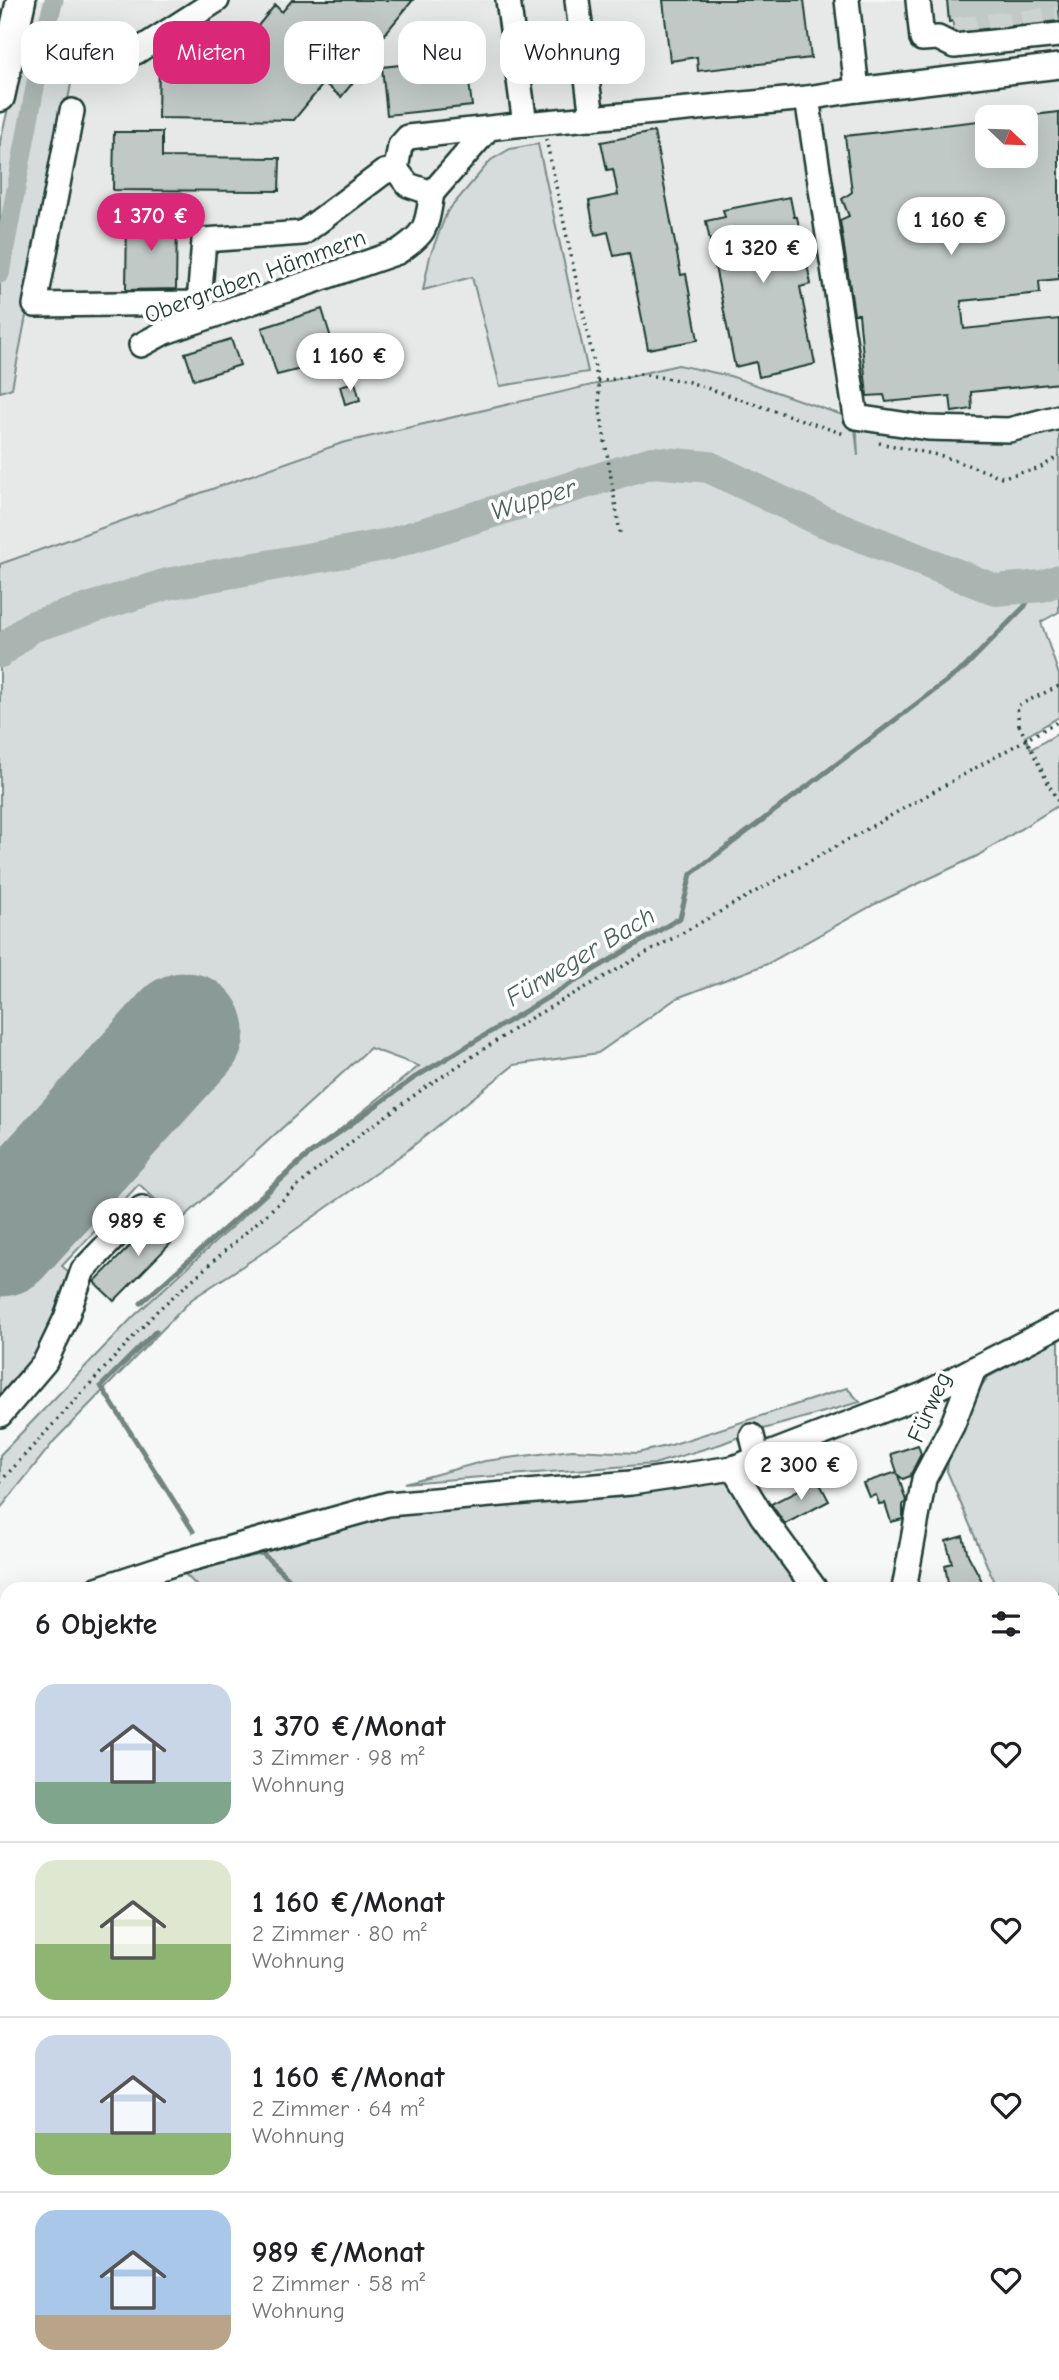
<!DOCTYPE html>
<html lang="de">
<meta charset="utf-8">
<style>
body{margin:0;font-family:"Comic Neue",sans-serif;background:#f2f2f2;color:#202124;height:100vh;display:flex;flex-direction:column;font-size:26px;white-space:nowrap}
*{box-sizing:border-box;margin:0}
p{font-size:23px;color:#757577}
.icon{flex:none;width:38px;height:38px;fill:none;stroke:currentColor;stroke-width:2;stroke-linecap:round;stroke-linejoin:round}
.map{position:relative;flex:1;overflow:hidden}
.drawer{position:absolute;left:0px;top:1582px;width:1060px;height:798px;display:flex;flex-direction:column;background:#fff;border-radius:21px 21px 0 0;box-shadow:0 7px 28px #0002}
.drawer>*{flex:none}
.top-card{position:absolute;left:21px;top:21px;width:700px;height:63px;display:flex;gap:14px}
.needle{width:46px;rotate:113deg}
.fabs{position:absolute;left:975px;top:105px;display:grid;gap:14px}
.fabs a{display:grid;place-items:center;width:63px;height:63px;border-radius:14px;background:#fff;box-shadow:0 7px 28px #0002;font-size:35px}
.price{position:absolute;translate:-50% -60px;padding:0 16px;border-radius:24px;background:#fff;color:#222;font-size:23px;line-height:46px;filter:drop-shadow(0 2px 4px #0008)}
.price::after{content:'';position:absolute;left:50%;top:42px;width:21px;height:16px;margin-left:-10px;background:inherit;clip-path:polygon(0 0,100% 0,50% 100%)}
.price.on{background:#db2777;color:#fff}
ul{padding:0;list-style:none}
li{display:flex;align-items:center;gap:21px;height:175px;padding:0 35px}
li+li{border-top:2px solid #e0e0e0}
li span{display:grid;place-items:center;flex:none;width:196px;height:140px;border-radius:21px;color:#555}
li>.icon{margin-inline-start:auto}
span .icon{width:84px;height:84px;fill:#fffc;stroke-width:1}
li b{font-size:30px}
h2{display:flex;justify-content:space-between;align-items:center;height:84px;padding:0 35px;font-size:30px}
.chip{padding:0 24px;border-radius:21px;background:#fff;box-shadow:0 7px 28px #0002;font-size:24px;line-height:63px}
.chip.on{background:#db2777;color:#fff}
.map>svg:first-child{display:block}
.built{fill:#e6e9e8;fill-rule:evenodd}
.green{fill:#d6dcdb;stroke:#7a8c88;stroke-width:2}
.lines{fill:none;stroke-linecap:round;stroke-linejoin:round}
.stream{stroke:#72857f;stroke-width:5}
.canal{stroke:#aab5b1;stroke-width:19}
.river{stroke:#aab5b1;stroke-width:32}
.runway{stroke:#8a9a96;stroke-width:119}
.building{fill:#c0c9c6;stroke:#1f3d34;stroke-width:2}
.minor-tunnel{stroke:#cbd2d0;stroke-width:23;stroke-dasharray:23 11;stroke-linecap:butt}
.minor-casing{stroke:#1f3d34;stroke-width:28}
.major-casing{stroke:#1f3d34;stroke-width:33}
.path{stroke:#1f3d34;stroke-width:3.5;stroke-dasharray:2 5;stroke-linecap:butt}
.minor{stroke:#fff;stroke-width:23}
.major{stroke:#fff;stroke-width:28}
.path-bridge{stroke:#1f3d34;stroke-width:3.5;stroke-dasharray:2 5;stroke-linecap:butt}
.labels{text-anchor:middle;stroke-width:7;stroke-linejoin:round;paint-order:stroke}
.street-label{font-size:24px;fill:#1f3d34;stroke:#fff}
.water-label{font-size:26px;font-style:italic;fill:#49615a;stroke:#fff}
</style>
<div class="map">
<svg width="1059" height="2380" viewBox="0 0 1059 2380">
<rect width="100%" height="100%" fill="#f6f7f7"/>
<filter id="ink" filterUnits="userSpaceOnUse"><feTurbulence type="fractalNoise" baseFrequency=".0143" numOctaves="2"/><feDisplacementMap in="SourceGraphic" scale="14" xChannelSelector="R" yChannelSelector="G"/><feConvolveMatrix kernelMatrix="1 2 1 2 8 2 1 2 1" color-interpolation-filters="sRGB"/></filter>
<g filter="url(#ink)">
<path class="built" d="M33,0H1059V417L1009,430L856,417L730,376L678,365L598,382L342,443L0,564V392L12,388L77,54L18,66ZM987,117H1026V156H987Z"/>
<g class="green">
<polygon points="77,53 12,388 0,392 0,142 18,66"/>
<polygon points="538,144 588,372 500,386 472,277 423,290 430,256 447,212 491,160 510,149"/>
<polygon points="678,365 730,376 854,419 858,456 856,417 928,428 1059,417 1059,612 1041,622 1059,675 1059,717 1025,737 1031,749 1059,733 1059,805 977,856 875,904 767,964 677,998 598,1053 514,1065 404,1153 258,1256 192,1299 55,1440 0,1509 0,1455 133,1317 327,1140 419,1066 370,1048 179,1222 139,1184 62,1266 70,1273 55,1329 0,1406 0,564 342,443"/>
<polygon points="1059,1338 1059,1661 1054,1660 1054,1589 997,1589 947,1471 951,1428 988,1377"/>
<polygon points="847,1388 860,1402 749,1433 721,1444 654,1464 404,1483 485,1461 572,1450 637,1453 671,1445"/>
<polygon points="730,1478 808,1579 797,1589 200,1589 181,1570 393,1515"/>
<polygon points="1054,1751 1059,1754 1059,2380 57,2380 61,2373 1054,2373"/>
</g>
<g class="lines">
<g class="stream">
<polyline points="141,1303 303,1159 414,1078 680,918 691,874 964,668 1025,606 1035,586"/>
<polyline points="156,1331 101,1386 193,1531"/>
<polyline points="235,1558 262,1553 300,1589"/>
<polyline points="1054,1933 1054,1936"/>
<polyline points="1054,1958 1059,1962"/>
</g>
<polyline class="canal" points="0,274 46,29 54,0"/>
<polyline class="river" points="0,652 31,627 167,584 390,544 652,462 709,467 820,520 996,590 1042,586 1059,580"/>
<polyline class="runway" points="0,1237 185,1032"/>
</g>
<g class="building">
<polygon points="292,0 413,0 356,69 365,68 341,97 324,83 294,120 158,118 159,60 229,61 275,5 282,12"/>
<polygon points="663,0 804,0 811,58 698,71 697,57 670,61"/>
<polygon points="947,0 1059,0 1059,21 957,32 954,30 953,21 949,22"/>
<polygon points="466,58 472,106 387,115 382,67"/>
<polygon points="1059,112 1059,279 1039,281 1040,293 961,301 964,329 1059,319 1059,383 971,392 972,409 952,412 950,396 886,402 884,395 867,396 859,314 854,314 840,220 849,216 842,199 852,192 845,136 987,120 987,156 1026,156 1026,116"/>
<polygon points="114,132 162,132 162,157 280,158 279,191 113,190"/>
<polygon points="654,132 681,275 686,274 698,340 648,349 629,253 614,256 608,232 595,235 589,201 618,195 613,169 607,170 601,142"/>
<polygon points="790,197 794,217 797,217 811,284 800,287 815,364 759,377 756,362 735,367 706,221 725,217 723,210"/>
<polygon points="127,217 177,218 176,289 126,290"/>
<polygon points="322,309 335,351 311,359 313,366 277,375 262,328"/>
<polygon points="231,339 240,365 194,380 185,353"/>
<polygon points="355,382 360,400 345,404 340,386"/>
<polygon points="162,1214 181,1233 114,1301 94,1282"/>
<polygon points="918,1445 921,1454 910,1476 903,1479 898,1475 906,1501 903,1505 903,1519 891,1522 885,1503 879,1504 876,1495 869,1497 863,1483 897,1472 891,1454"/>
<polygon points="818,1480 829,1501 785,1524 771,1504"/>
<polygon points="963,1536 968,1555 984,1585 970,1589 949,1589 945,1565 952,1563 946,1541"/>
</g>
<g class="lines">
<polyline class="minor-tunnel" points="954,29 1059,18"/>
<g class="minor-casing">
<g id="minor">
<polyline points="508,0 525,124 807,98 857,90 1059,66"/>
<polyline points="577,0 592,118"/>
<polyline points="847,0 857,90"/>
<polyline points="918,0 922,39 938,38 954,46 1059,35"/>
<polyline points="136,52 217,0"/>
<polyline points="807,98 856,417 928,428 1009,430 1059,417"/>
<polyline points="72,111 35,305 199,303 204,240 303,233 384,172 396,169"/>
<polyline points="487,130 432,193 408,185 396,169 400,146 408,137 525,124"/>
<path d="M141,345L165,332L398,252C428,232 426,227 432,193"/>
<polyline points="0,1415 45,1362 66,1318 83,1270 142,1208"/>
<polyline points="752,1436 758,1460"/>
<polyline points="733,1468 762,1516 815,1589"/>
<polyline points="97,1589 173,1564 388,1504 631,1483 733,1468 925,1394 1059,1325"/>
<polyline points="904,1589 924,1479 952,1426 974,1369"/>
<polyline points="0,1628 7,1624"/>
<polyline points="0,1812 7,1822"/>
</g>
</g>
<g class="major-casing">
<polyline id="major" points="0,97 21,0"/>
</g>
<g class="path">
<polyline points="546,139 598,382 600,410 620,533"/>
<polyline points="598,382 641,374 689,382 844,434"/>
<polyline points="879,443 942,456 1002,477 1038,469 1059,456"/>
<polyline points="1019,725 1017,706 1059,686"/>
<polyline points="1050,787 1059,803"/>
<polyline points="0,1482 158,1310 313,1173 365,1131 423,1089 531,1018 1059,721"/>
</g>
<use href="#minor" class="minor"/>
<use href="#major" class="major"/>
<polyline class="path-bridge" points="1019,725 1050,787"/>
</g>
</g>
<g class="labels">
<g class="street-label">
<text transform="translate(255 276) rotate(-20)" y="8">Obergraben Hämmern</text>
<text transform="translate(929 1407) rotate(-66)" y="8">Fürweg</text>
</g>
<g class="water-label">
<text transform="translate(533 499) rotate(-17)" y="9">Wupper</text>
<text transform="translate(580 956) rotate(-31)" y="9">Fürweger Bach</text>
</g>
</g>
</svg>
<div class="fabs">
<a><svg class="needle" viewBox="-14 -14 28 28"><path d="M0-13l5 13h-10z" fill="#e53935"/><path d="M0 13l5-13h-10z" fill="#757577"/></svg></a>
</div>
<b class="price on" style="left:151px;top:253px">1 370 €</b>
<b class="price" style="left:951px;top:257px">1 160 €</b>
<b class="price" style="left:763px;top:285px">1 320 €</b>
<b class="price" style="left:350px;top:393px">1 160 €</b>
<b class="price" style="left:138px;top:1258px">989 €</b>
<b class="price" style="left:801px;top:1502px">2 300 €</b>
<div class="top-card">
<a class="chip">Kaufen</a>
<a class="chip on">Mieten</a>
<a class="chip">Filter</a>
<a class="chip">Neu</a>
<a class="chip">Wohnung</a>
</div>
<section class="drawer">
<h2>6 Objekte<svg class="icon" aria-label="filters" viewBox="0 0 24 24"><path d="M4 7h16M4 17h16"/><circle cx="9" cy="7" r="2"/><circle cx="15" cy="17" r="2"/></svg></h2>
<ul>
<li><span style="background:linear-gradient(#c9d6e8 70%,#7fa58c 0)"><svg class="icon" aria-label="home" viewBox="0 0 24 24"><path d="M3 11l9-7 9 7M6 9v11h12V9"/></svg></span><div><b>1 370 €/Monat</b><p>3 Zimmer · 98 m²</p><p>Wohnung</p></div><svg class="icon" aria-label="heart" viewBox="0 0 24 24"><path d="M12 20l-8-8c-3-5 5-10 8-4 3-6 11-1 8 4z"/></svg></li>
<li><span style="background:linear-gradient(#dfe7d0 60%,#8fb573 0)"><svg class="icon" aria-label="home" viewBox="0 0 24 24"><path d="M3 11l9-7 9 7M6 9v11h12V9"/></svg></span><div><b>1 160 €/Monat</b><p>2 Zimmer · 80 m²</p><p>Wohnung</p></div><svg class="icon" aria-label="heart" viewBox="0 0 24 24"><path d="M12 20l-8-8c-3-5 5-10 8-4 3-6 11-1 8 4z"/></svg></li>
<li><span style="background:linear-gradient(#c9d6e8 70%,#8fb573 0)"><svg class="icon" aria-label="home" viewBox="0 0 24 24"><path d="M3 11l9-7 9 7M6 9v11h12V9"/></svg></span><div><b>1 160 €/Monat</b><p>2 Zimmer · 64 m²</p><p>Wohnung</p></div><svg class="icon" aria-label="heart" viewBox="0 0 24 24"><path d="M12 20l-8-8c-3-5 5-10 8-4 3-6 11-1 8 4z"/></svg></li>
<li><span style="background:linear-gradient(#a9c7e8 75%,#b9a48a 0)"><svg class="icon" aria-label="home" viewBox="0 0 24 24"><path d="M3 11l9-7 9 7M6 9v11h12V9"/></svg></span><div><b>989 €/Monat</b><p>2 Zimmer · 58 m²</p><p>Wohnung</p></div><svg class="icon" aria-label="heart" viewBox="0 0 24 24"><path d="M12 20l-8-8c-3-5 5-10 8-4 3-6 11-1 8 4z"/></svg></li>
</ul>
</section>
</div>
